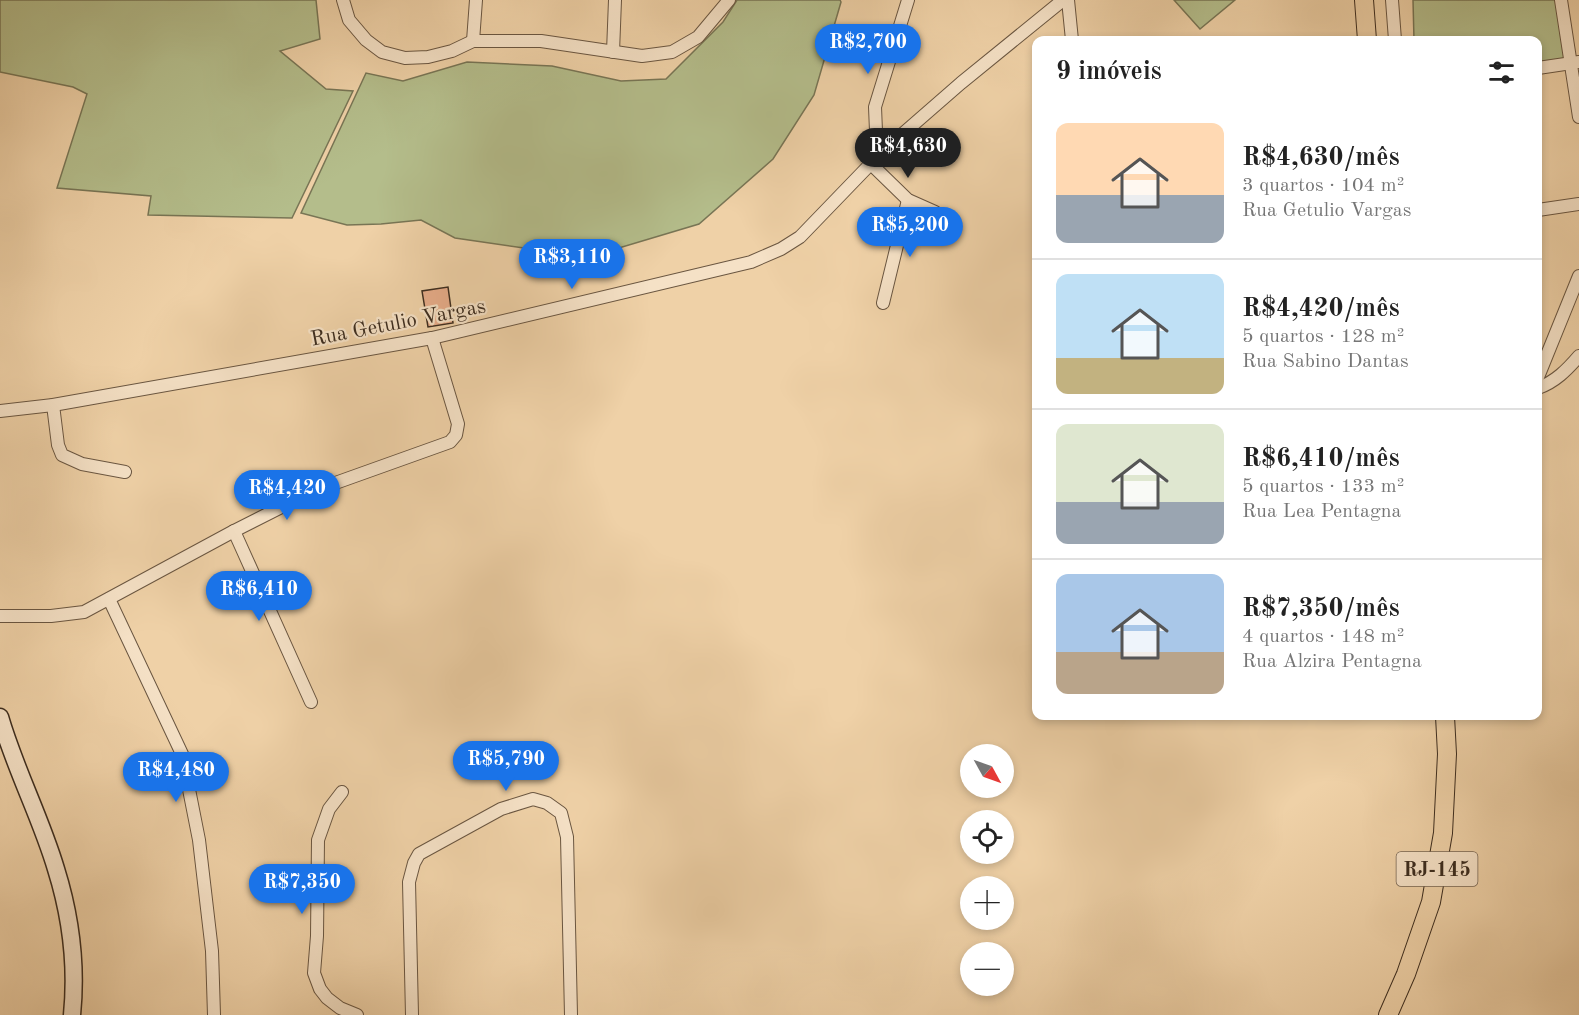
<!DOCTYPE html>
<html lang="pt">
<meta charset="utf-8">
<style>
body{margin:0;font-family:"Old Standard TT",serif;background:#f6f6f6;color:#222;height:100vh;display:flex;flex-direction:column;font-size:22px;white-space:nowrap}
*{box-sizing:border-box;margin:0}
p{font-size:20px;color:#767676}
.icon{flex:none;width:33px;height:33px;fill:none;stroke:currentColor;stroke-width:2;stroke-linecap:round;stroke-linejoin:round}
.map{position:relative;flex:1;overflow:hidden}
.sheet{position:absolute;left:1032px;top:36px;width:510px;height:684px;display:flex;flex-direction:column;background:#fff;border-radius:12px;box-shadow:0 3px 9px #0003}
.sheet>*{flex:none}
.needle{width:39px;rotate:130deg}
.controls{position:absolute;left:960px;top:744px;display:grid;gap:12px}
.controls a{display:grid;place-items:center;width:54px;height:54px;border-radius:50%;background:#fff;box-shadow:0 3px 9px #0003;font-size:30px}
.price{position:absolute;translate:-50% -51px;padding:0 14px;border-radius:21px;background:#1a73e8;color:#fff;font-size:20px;line-height:39px;filter:drop-shadow(0 2px 3px #0008)}
.price::after{content:'';position:absolute;left:50%;top:36px;width:18px;height:14px;margin-left:-9px;background:inherit;clip-path:polygon(0 0,100% 0,50% 100%)}
.price.selected{background:#222;color:#fff}
ul{padding:0;list-style:none}
li{display:flex;align-items:center;gap:18px;height:150px;padding:0 24px}
li+li{border-top:2px solid #e0e0e0}
li span{display:grid;place-items:center;flex:none;width:168px;height:120px;border-radius:12px;color:#555}
li>.icon{margin-inline-start:auto}
span .icon{width:72px;height:72px;fill:#fffc;stroke-width:1}
li b{font-size:26px}
h2{display:flex;justify-content:space-between;align-items:center;height:72px;padding:0 24px;font-size:26px}
.map>svg:first-child{display:block}
.green{fill:#b4bd8b;stroke:#787555;stroke-width:1.5}
.building{fill:#e8ad8a;stroke:#3d2d1f;stroke-width:1.5}
.lines{fill:none;stroke-linecap:round;stroke-linejoin:round}
.street-casing{stroke:#6a5641;stroke-width:14}
.secondary-casing{stroke:#3d2d1f;stroke-width:19}
.primary-casing{stroke:#3d2d1f;stroke-width:20}
.street{stroke:#f5e1c6;stroke-width:12}
.secondary{stroke:#f5e1c6;stroke-width:16}
.primary{stroke:#efd1a7;stroke-width:18}
.labels{text-anchor:middle;stroke-width:4.5;stroke-linejoin:round;paint-order:stroke}
.shield{fill:#f5e1c6;stroke:#746351;stroke-width:1.5}
.shield-label{font-size:20px;font-weight:bold;fill:#3d2d1f}
.street-label{font-size:21px;fill:#3d2d1f;stroke:#f5e1c6}
</style>
<div class="map">
<svg width="1579" height="1015" viewBox="0 0 1579 1015">
<rect width="100%" height="100%" fill="#efd1a7"/>
<filter id="stains"><feTurbulence type="fractalNoise" baseFrequency=".00333" numOctaves="4"/><feColorMatrix values="0 0 0 0 .2 0 0 0 0 .09 0 0 0 0 .02 0 0 0 .5 -.17"/></filter>
<radialGradient id="worn" r=".72"><stop offset=".6" stop-color="#630" stop-opacity="0"/><stop offset="1" stop-color="#630" stop-opacity=".3"/></radialGradient>
<g class="green">
<polygon points="0,0 316,0 320,39 280,51 326,89 353,91 292,218 148,215 151,196 57,188 87,94 73,87 0,72"/>
<polygon points="737,0 840,0 841,2 814,95 773,159 699,224 582,259 531,249 455,238 421,220 381,224 347,225 301,213 366,73 403,81 467,62 552,66 621,81 666,79 723,22"/>
<polygon points="1174,0 1235,0 1200,29"/>
<polygon points="1413,0 1559,0 1567,61 1538,66 1538,40 1414,40"/>
</g>
<polygon class="building" points="448,287 453,323 428,327 422,291"/>
<g class="lines">
<g class="street-casing">
<g id="street">
<polyline points="343,0 349,20 366,40 382,52 405,58 428,57 452,51 473,41 541,41 642,56 672,52 698,37 729,0"/>
<polyline points="1068,0 1072,40"/>
<polyline points="1392,0 1395,40"/>
<polyline points="1561,0 1579,117"/>
<polyline points="473,41 476,0"/>
<polyline points="613,52 615,0"/>
<polyline points="1538,68 1579,62"/>
<polyline points="883,151 876,131 875,107 908,0"/>
<polyline points="871,164 908,200 935,212"/>
<polyline points="1538,210 1579,204"/>
<polyline points="883,303 908,200"/>
<polyline points="1538,377 1579,276"/>
<path d="M1538,388C1555,382 1567,370 1579,356"/>
<polyline points="53,405 58,445 62,455 82,464 125,472"/>
<polyline points="0,411 53,405 432,338 751,262 781,249 800,237 883,151 961,83 1063,0"/>
<polyline points="234,531 311,702"/>
<polyline points="109,599 182,754 199,840 212,951 214,1015"/>
<polyline points="0,616 51,616 84,612 234,531 313,491 450,442 456,435 458,424 432,338"/>
<polyline points="342,792 329,809 318,840 317,936 314,973 320,989 327,998 340,1008 357,1015"/>
<polyline points="412,1015 409,882 414,863 419,854 501,809 533,799 547,803 561,813 567,837 571,1015"/>
</g>
</g>
<g class="secondary-casing">
<path id="secondary" d="M0,717C15,769 41,818 56,869C71,917 77,965 72,1015"/>
</g>
<g class="primary-casing">
<g id="primary">
<polyline points="1364,0 1367,40"/>
<polyline points="1388,1015 1406,974 1431,902 1443,833 1447,754 1445,716"/>
</g>
</g>
<use href="#street" class="street"/>
<use href="#secondary" class="secondary"/>
<use href="#primary" class="primary"/>
</g>
<g class="labels">
<rect class="shield" x="1396.5" y="852" width="81" height="34" rx="4.5"/>
<g class="shield-label">
<text x="1437" y="876">RJ-145</text>
</g>
<g class="street-label">
<text transform="translate(398 322) rotate(-11)" y="7">Rua Getulio Vargas</text>
</g>
</g>
<rect width="100%" height="100%" filter="url(#stains)"/>
<rect width="100%" height="100%" fill="url(#worn)"/>
</svg>
<div class="controls">
<a><svg class="needle" viewBox="-14 -14 28 28"><path d="M0-13l5 13h-10z" fill="#e53935"/><path d="M0 13l5-13h-10z" fill="#767676"/></svg></a>
<a><svg class="icon" aria-label="locate" viewBox="0 0 24 24"><circle cx="12" cy="12" r="6"/><path d="M12 2v4M12 18v4M2 12h4M18 12h4"/></svg></a>
<a>+</a>
<a>−</a>
</div>
<b class="price" style="left:868px;top:75px">R$2,700</b>
<b class="price selected" style="left:908px;top:179px">R$4,630</b>
<b class="price" style="left:910px;top:258px">R$5,200</b>
<b class="price" style="left:572px;top:290px">R$3,110</b>
<b class="price" style="left:287px;top:521px">R$4,420</b>
<b class="price" style="left:259px;top:622px">R$6,410</b>
<b class="price" style="left:506px;top:792px">R$5,790</b>
<b class="price" style="left:176px;top:803px">R$4,480</b>
<b class="price" style="left:302px;top:915px">R$7,350</b>
<section class="sheet">
<h2>9 imóveis<svg class="icon" aria-label="filters" viewBox="0 0 24 24"><path d="M4 7h16M4 17h16"/><circle cx="9" cy="7" r="2"/><circle cx="15" cy="17" r="2"/></svg></h2>
<ul>
<li><span style="background:linear-gradient(#ffd9b3 60%,#9aa5b1 0)"><svg class="icon" aria-label="home" viewBox="0 0 24 24"><path d="M3 11l9-7 9 7M6 9v11h12V9"/></svg></span><div><b>R$4,630/mês</b><p>3 quartos · 104 m²</p><p>Rua Getulio Vargas</p></div></li>
<li><span style="background:linear-gradient(#bfe0f5 70%,#c2b280 0)"><svg class="icon" aria-label="home" viewBox="0 0 24 24"><path d="M3 11l9-7 9 7M6 9v11h12V9"/></svg></span><div><b>R$4,420/mês</b><p>5 quartos · 128 m²</p><p>Rua Sabino Dantas</p></div></li>
<li><span style="background:linear-gradient(#dfe7d0 65%,#9aa5b1 0)"><svg class="icon" aria-label="home" viewBox="0 0 24 24"><path d="M3 11l9-7 9 7M6 9v11h12V9"/></svg></span><div><b>R$6,410/mês</b><p>5 quartos · 133 m²</p><p>Rua Lea Pentagna</p></div></li>
<li><span style="background:linear-gradient(#a9c7e8 65%,#b9a48a 0)"><svg class="icon" aria-label="home" viewBox="0 0 24 24"><path d="M3 11l9-7 9 7M6 9v11h12V9"/></svg></span><div><b>R$7,350/mês</b><p>4 quartos · 148 m²</p><p>Rua Alzira Pentagna</p></div></li>
</ul>
</section>
</div>
